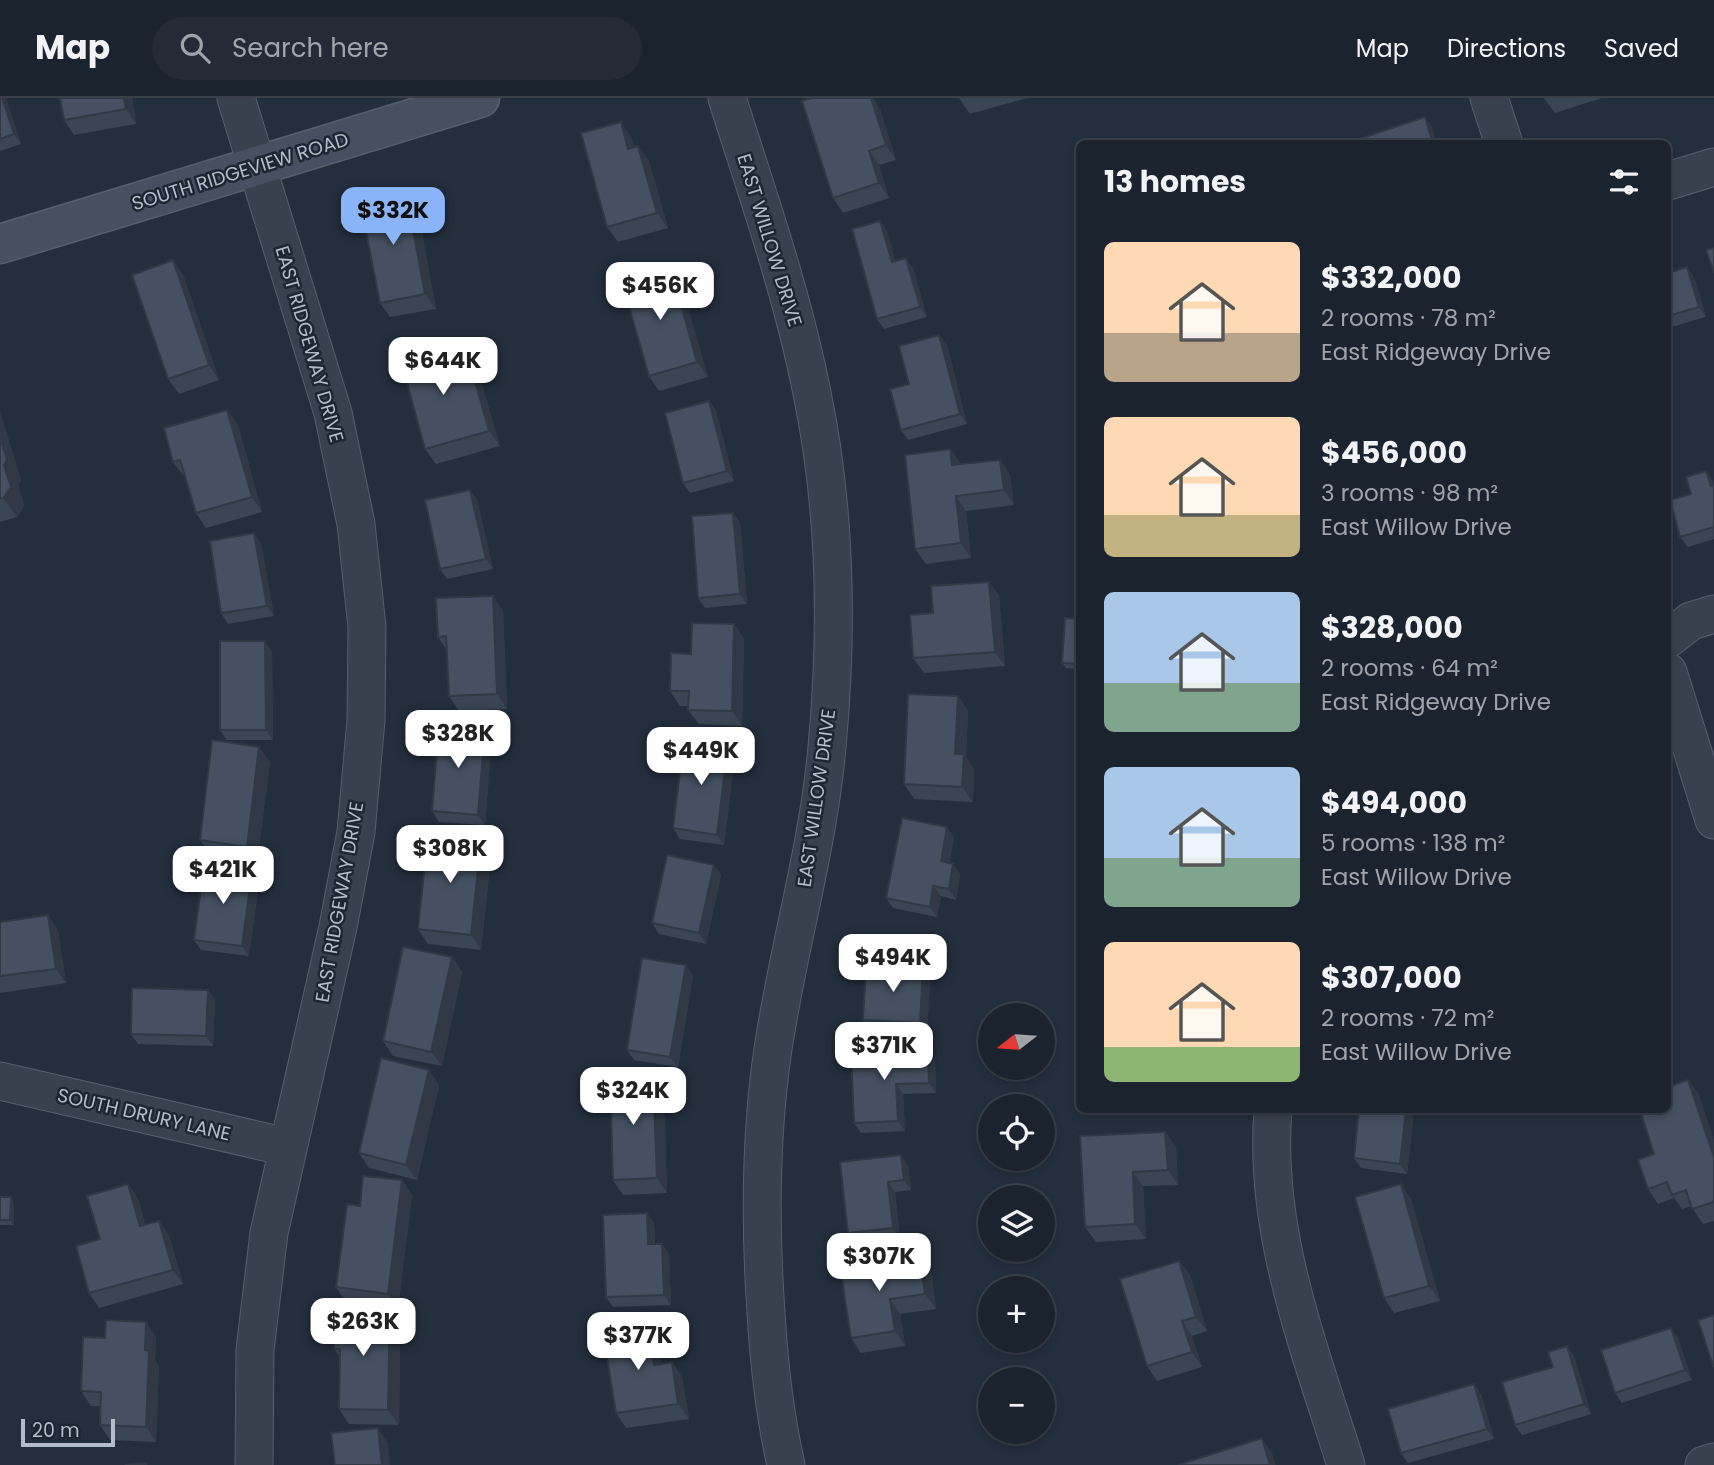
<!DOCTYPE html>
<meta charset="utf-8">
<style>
body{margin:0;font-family:Poppins,sans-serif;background:#242b36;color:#f1f3f6;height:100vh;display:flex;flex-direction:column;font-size:26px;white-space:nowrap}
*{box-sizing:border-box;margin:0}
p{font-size:23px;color:#a0a4aa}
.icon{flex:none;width:38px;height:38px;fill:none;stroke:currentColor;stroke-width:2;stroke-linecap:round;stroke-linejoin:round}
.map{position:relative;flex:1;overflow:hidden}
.drawer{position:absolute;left:1076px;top:42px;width:595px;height:973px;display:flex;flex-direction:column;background:#1b232e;border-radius:10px;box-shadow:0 4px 10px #0003,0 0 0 2px #39404a}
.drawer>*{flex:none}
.needle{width:46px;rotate:253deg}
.controls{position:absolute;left:978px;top:905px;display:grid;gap:14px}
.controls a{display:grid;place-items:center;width:77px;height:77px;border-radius:50%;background:#1b232e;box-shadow:0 4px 10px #0003,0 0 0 2px #39404a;font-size:35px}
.scale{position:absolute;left:21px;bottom:18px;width:94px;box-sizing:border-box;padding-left:7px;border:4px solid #b4bcc9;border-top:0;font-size:19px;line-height:24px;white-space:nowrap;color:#b4bcc9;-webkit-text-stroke:5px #1d2633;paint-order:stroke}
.price{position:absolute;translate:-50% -60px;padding:0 16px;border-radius:14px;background:#fff;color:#222;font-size:23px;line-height:46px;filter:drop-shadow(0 2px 4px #0008)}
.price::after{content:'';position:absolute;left:50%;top:42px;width:21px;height:16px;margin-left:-10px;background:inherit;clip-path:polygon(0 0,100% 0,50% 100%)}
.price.current{background:#8ab4f8;color:#111}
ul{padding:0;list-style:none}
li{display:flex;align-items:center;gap:21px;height:175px;padding:0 28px}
li span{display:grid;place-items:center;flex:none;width:196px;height:140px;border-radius:10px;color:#555}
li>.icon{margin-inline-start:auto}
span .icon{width:84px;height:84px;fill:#fffc;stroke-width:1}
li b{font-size:30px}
h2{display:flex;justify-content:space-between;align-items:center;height:84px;padding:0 28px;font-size:30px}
header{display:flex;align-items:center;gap:42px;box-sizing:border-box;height:98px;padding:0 35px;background:#1b232e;border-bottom:2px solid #39404a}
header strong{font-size:33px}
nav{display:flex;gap:38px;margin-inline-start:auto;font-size:24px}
.search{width:490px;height:63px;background:#242b36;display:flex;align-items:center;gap:18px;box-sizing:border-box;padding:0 24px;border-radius:38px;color:#a0a4aa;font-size:26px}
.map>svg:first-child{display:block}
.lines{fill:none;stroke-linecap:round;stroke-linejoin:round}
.street-casing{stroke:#565f6c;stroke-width:39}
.secondary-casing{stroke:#565f6c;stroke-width:41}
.street{stroke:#38414e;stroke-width:37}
.secondary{stroke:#465061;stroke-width:38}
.wall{fill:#3b4654}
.shaded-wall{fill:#303945}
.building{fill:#455162;stroke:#303945;stroke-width:2}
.labels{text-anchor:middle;stroke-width:5;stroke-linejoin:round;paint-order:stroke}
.street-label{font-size:19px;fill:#b4bcc9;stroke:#1d2633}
</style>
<header>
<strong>Map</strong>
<div class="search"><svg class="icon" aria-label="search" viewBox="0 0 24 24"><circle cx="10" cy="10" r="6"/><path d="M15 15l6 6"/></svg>Search here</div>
<nav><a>Map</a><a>Directions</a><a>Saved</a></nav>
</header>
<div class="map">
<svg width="1714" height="1367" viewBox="0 0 1714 1367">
<rect width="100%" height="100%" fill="#242f3e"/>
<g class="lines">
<g class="street-casing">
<g id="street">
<polyline points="236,0 333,315 356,426 367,529 366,622 356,734 338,829 269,1135 255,1252 254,1367"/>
<path d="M727,0C758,98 792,194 812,295C836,411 838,531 827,649C818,751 788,850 773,951C760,1038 760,1127 766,1215C769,1266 775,1318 786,1367"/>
<polyline points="1489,0 1504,46"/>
<polyline points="1668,83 1714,69"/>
<polyline points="1668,541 1691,523 1714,516"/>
<polyline points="1668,574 1714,722"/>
<polyline points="0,983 287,1049"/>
<path d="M1273,1012C1263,1135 1310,1251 1346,1367"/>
<polyline points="1704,1367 1714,1364"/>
</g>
</g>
<g class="secondary-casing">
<polyline id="secondary" points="0,146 480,0"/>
</g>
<use href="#street" class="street"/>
<use href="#secondary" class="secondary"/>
</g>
<g class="wall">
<polygon points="0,0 7,4 21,46 0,53"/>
<polygon points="60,0 132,0 136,26 74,37 64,22"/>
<polygon points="959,0 1027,0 970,16"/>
<polygon points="1544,0 1602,0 1555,15"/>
<polygon points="880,11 896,62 879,67 889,100 843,115 833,100"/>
<polygon points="631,39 634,49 649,63 668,130 618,144 607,129"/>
<polygon points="406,94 417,109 436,211 390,219 380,205"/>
<polygon points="880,123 887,133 895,163 913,170 927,219 884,231 877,221"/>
<polygon points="671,171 681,186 708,279 659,293 649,278"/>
<polygon points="1668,175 1694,179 1706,219 1668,230"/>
<polygon points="183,177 219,282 179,296 168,281"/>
<polygon points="947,247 967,326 908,342 901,332 909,286"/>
<polygon points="461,260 464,274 482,287 500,348 436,366 425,351"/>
<polygon points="709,303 716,313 734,383 690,395 683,385"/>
<polygon points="227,312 238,327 262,414 206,430 196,415 185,378 184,378 173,364"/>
<polygon points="0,314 21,382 18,386 24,408 17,419 0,424"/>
<polygon points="950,351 961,366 1000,362 1010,377 1014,407 966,413 971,460 926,466 915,451"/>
<polygon points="1713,383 1714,441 1688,449 1680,439 1691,396"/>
<polygon points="470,392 477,402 493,471 447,481 440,471"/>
<polygon points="733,415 740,425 747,506 705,510 698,500"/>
<polygon points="261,445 274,518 228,526 221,515"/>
<polygon points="989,484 999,498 1005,568 924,575 913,560 933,515"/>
<polygon points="503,513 507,611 459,613 449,598 447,552 438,539"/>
<polygon points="1080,521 1080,571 1066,570 1062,565"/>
<polygon points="734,526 744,541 742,628 699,626 688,612 689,608 680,608 670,593 691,556"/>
<polygon points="272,553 273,642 227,642 220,632"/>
<polygon points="958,598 968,613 966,659 974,671 973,704 914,701 904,686"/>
<polygon points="485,630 492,640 485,727 439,724 432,713"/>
<polygon points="728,647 735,657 724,747 680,741 673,730"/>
<polygon points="270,664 257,764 210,757 200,742"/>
<polygon points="947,729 954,740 949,765 953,766 960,776 956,802 941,798 937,819 893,810 886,800"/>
<polygon points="481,743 491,758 481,852 428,846 418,831"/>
<polygon points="714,767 721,777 706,846 659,836 652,825"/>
<polygon points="252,774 259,784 249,858 201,852 194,842"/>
<polygon points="0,824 58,832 66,885 0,895"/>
<polygon points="452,859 462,874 442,968 393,958 383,943"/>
<polygon points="923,871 930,881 927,935 870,932 863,922"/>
<polygon points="693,877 678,969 634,962 627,952"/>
<polygon points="208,892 215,902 213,948 138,946 131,936"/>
<polygon points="928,952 935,962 936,995 903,996 905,1033 861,1035 854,1025"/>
<polygon points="1688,982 1699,997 1714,1043 1714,1123 1703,1126 1691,1108 1682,1111 1674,1100 1658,1106 1648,1091"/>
<polygon points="439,987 417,1082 369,1070 359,1055"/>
<polygon points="664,991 667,1095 623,1097 613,1082"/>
<polygon points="1414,1012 1407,1076 1361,1070 1354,1060"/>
<polygon points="1165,1034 1176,1049 1178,1087 1143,1088 1146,1141 1096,1144 1085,1129"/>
<polygon points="840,1064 908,1067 911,1092 895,1094 900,1140 855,1145 848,1135"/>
<polygon points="402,1082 412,1097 398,1210 346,1204 336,1189 360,1108"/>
<polygon points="128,1086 138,1101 145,1127 159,1123 169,1138 183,1186 99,1210 89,1195 100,1141"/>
<polygon points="0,1099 14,1104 14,1127 0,1127"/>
<polygon points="1411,1101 1440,1203 1394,1215 1384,1200"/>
<polygon points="647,1115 654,1125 655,1146 662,1146 669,1156 671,1207 613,1209 606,1199"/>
<polygon points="1179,1163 1190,1177 1207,1233 1192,1238 1202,1269 1157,1283 1147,1268"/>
<polygon points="840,1169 931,1173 936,1211 900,1216 905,1248 861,1255 851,1240"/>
<polygon points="400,1227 399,1327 349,1326 339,1311 340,1259 334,1251"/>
<polygon points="156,1239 155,1262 159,1268 156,1344 110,1342 100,1327 101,1308 91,1308 81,1293 105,1240"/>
<polygon points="1678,1240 1692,1282 1622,1305 1615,1295"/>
<polygon points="658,1243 662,1266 672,1264 682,1279 689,1321 626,1330 616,1315"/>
<polygon points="1574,1258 1591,1316 1522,1337 1515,1327 1553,1269"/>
<polygon points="1481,1296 1494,1341 1408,1365 1401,1355"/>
</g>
<g class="shaded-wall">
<polygon points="2,0 5,0 7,4 21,46 14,36"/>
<polygon points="124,0 132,0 136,26 126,11"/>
<polygon points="871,0 873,0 880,11 896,62 886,47"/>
<polygon points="1425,19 1432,29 1437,46 1433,46"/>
<polygon points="621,24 631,39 639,66 628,51"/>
<polygon points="638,48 649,63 668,130 657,115"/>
<polygon points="869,53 879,67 889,100 879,85"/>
<polygon points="406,94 417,109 436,211 425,196"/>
<polygon points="880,123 887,133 899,174 892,164"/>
<polygon points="906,160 913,170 927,219 920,209"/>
<polygon points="173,162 183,177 219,282 209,267"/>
<polygon points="1687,169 1694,179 1706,219 1699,209"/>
<polygon points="671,171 681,186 708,279 697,264"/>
<polygon points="939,237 947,247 967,326 960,316"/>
<polygon points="450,245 461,260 469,290 459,276"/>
<polygon points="472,272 482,287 500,348 489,333"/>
<polygon points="709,303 716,313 734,383 727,373"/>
<polygon points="227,312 238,327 262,414 252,399"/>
<polygon points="0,314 21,382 18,386 24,408 17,419 3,400 4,367 0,339"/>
<polygon points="950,351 961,366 952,367"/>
<polygon points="1000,362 1010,377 1014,407 1004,392"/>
<polygon points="1706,373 1713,383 1714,393 1711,388"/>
<polygon points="470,392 477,402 493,471 486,461"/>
<polygon points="956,398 966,413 971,460 961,445"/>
<polygon points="733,415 740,425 747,506 740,496"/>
<polygon points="254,435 261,445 274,518 267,508"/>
<polygon points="989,484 999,498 1005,568 995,554"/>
<polygon points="493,498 503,513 507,611 497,596"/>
<polygon points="734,526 744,541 742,628 732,613"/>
<polygon points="265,543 272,553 273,642 266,632"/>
<polygon points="958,598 968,613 966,659 974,671 973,704 962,689 955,656"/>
<polygon points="485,630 492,640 485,727 478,717"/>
<polygon points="728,647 735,657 724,747 717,737"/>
<polygon points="259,649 270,664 257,764 247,749"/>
<polygon points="947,729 954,740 948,773 941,763"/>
<polygon points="481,743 491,758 481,852 471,837"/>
<polygon points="953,766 960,776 956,802 949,791"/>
<polygon points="714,767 721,777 706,846 699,835"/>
<polygon points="252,774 259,784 249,858 242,848"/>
<polygon points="933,788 941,798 937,819 930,809"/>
<polygon points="48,817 58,832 66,885 56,871"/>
<polygon points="452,859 462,874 442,968 431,954"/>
<polygon points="686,867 693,877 678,969 670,959"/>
<polygon points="923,871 930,881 927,935 920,925"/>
<polygon points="208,892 215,902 213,948 206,938"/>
<polygon points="928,952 935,962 936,995 929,985"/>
<polygon points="429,972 439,987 417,1082 406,1067"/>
<polygon points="653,976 664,991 667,1095 657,1080"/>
<polygon points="1688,982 1699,997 1714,1043 1714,1059"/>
<polygon points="896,986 903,996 905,1033 898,1023"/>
<polygon points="1406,1012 1414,1012 1407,1076 1400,1066"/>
<polygon points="1165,1034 1176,1049 1178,1087 1168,1072"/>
<polygon points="901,1057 908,1067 911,1092 904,1082"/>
<polygon points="1133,1074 1143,1088 1146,1141 1135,1126"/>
<polygon points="402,1082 412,1097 398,1210 388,1196"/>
<polygon points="888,1084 895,1094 900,1140 893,1130"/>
<polygon points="128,1086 138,1101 150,1143 140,1128"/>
<polygon points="1401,1086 1411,1101 1440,1203 1429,1188"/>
<polygon points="11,1099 14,1104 14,1127 10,1122"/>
<polygon points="647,1115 654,1125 655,1157 648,1146"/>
<polygon points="159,1123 169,1138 183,1186 173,1172"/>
<polygon points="662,1146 669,1156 671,1207 664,1197"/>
<polygon points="920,1158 931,1173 936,1211 925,1196"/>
<polygon points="1179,1163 1190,1177 1207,1233 1196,1219"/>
<polygon points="890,1201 900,1216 905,1248 895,1233"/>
<polygon points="390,1213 400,1227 399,1327 388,1312"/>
<polygon points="1182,1223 1192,1238 1202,1269 1192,1254"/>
<polygon points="146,1224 156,1239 155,1262 159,1268 156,1344 146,1329 145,1252"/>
<polygon points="648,1228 658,1243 664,1282 654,1267"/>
<polygon points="1671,1230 1678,1240 1692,1282 1685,1272"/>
<polygon points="1567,1248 1574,1258 1591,1316 1584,1306"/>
<polygon points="672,1264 682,1279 689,1321 678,1306"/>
<polygon points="1474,1286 1481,1296 1494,1341 1487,1331"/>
<polygon points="378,1330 388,1345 390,1367 382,1367"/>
<polygon points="1262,1340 1272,1355 1276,1367 1270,1367"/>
</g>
<g class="building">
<polygon points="0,0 2,0 14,36 0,41"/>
<polygon points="60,0 124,0 126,11 64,22"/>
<polygon points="812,0 871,0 886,47 869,53 879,85 833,100 802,3"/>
<polygon points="1425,19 1433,46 1347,46 1347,45"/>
<polygon points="621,24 628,51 638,48 657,115 607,129 581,35"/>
<polygon points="406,94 425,196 380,205 360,103"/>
<polygon points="880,123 892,164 906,160 920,209 877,221 852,131"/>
<polygon points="1714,150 1714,175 1706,152"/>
<polygon points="173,162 209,267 168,281 132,177"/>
<polygon points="1687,169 1699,209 1668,218 1668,175"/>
<polygon points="671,171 697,264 649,278 622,184"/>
<polygon points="1075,172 1080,172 1080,226"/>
<polygon points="939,237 960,316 901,332 890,291 909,286 899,248"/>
<polygon points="450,245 459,276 472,272 489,333 425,351 400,259"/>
<polygon points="709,303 727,373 683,385 665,315"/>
<polygon points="227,312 252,399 196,415 180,362 173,364 164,330"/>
<polygon points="0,339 7,362 4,367 11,389 3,400 0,401"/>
<polygon points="950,351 952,367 1000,362 1004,392 956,398 961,445 915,451 905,357"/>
<polygon points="1706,373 1711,388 1714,387 1714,429 1680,439 1670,402 1691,396 1686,379"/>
<polygon points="470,392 486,461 440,471 425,402"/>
<polygon points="733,415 740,496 698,500 692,418"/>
<polygon points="254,435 267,508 221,515 210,443"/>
<polygon points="989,484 995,554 913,560 910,517 933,515 931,488"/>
<polygon points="493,498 497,596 449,598 446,538 438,539 436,500"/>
<polygon points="1065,520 1080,521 1080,566 1062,565"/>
<polygon points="692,525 734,526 732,613 688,612 689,593 670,593 671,555 691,556"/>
<polygon points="220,543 265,543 266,632 220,632"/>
<polygon points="908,596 958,598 955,656 964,656 962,689 904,686"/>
<polygon points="439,626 485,630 478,717 432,713"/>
<polygon points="684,641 728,647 717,737 673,730"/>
<polygon points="212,642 259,649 247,749 200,742"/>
<polygon points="902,720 947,729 941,763 953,766 949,791 933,788 930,809 886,800"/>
<polygon points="428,737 481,743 471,837 418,831"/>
<polygon points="667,757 714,767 699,835 652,825"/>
<polygon points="204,768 252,774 242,848 194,842"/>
<polygon points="48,817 56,871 0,878 0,824"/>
<polygon points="403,849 452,859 431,954 383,943"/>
<polygon points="642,860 686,867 670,959 627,952"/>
<polygon points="866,867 923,871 920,925 863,922"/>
<polygon points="132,890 208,892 206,938 131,936"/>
<polygon points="928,952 929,985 896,986 898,1023 854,1025 851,955"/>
<polygon points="381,960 429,972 406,1067 359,1055"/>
<polygon points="653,976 657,1080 613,1082 610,978"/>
<polygon points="1688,982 1714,1059 1714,1104 1692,1111 1686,1092 1672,1097 1667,1084 1648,1091 1638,1062 1654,1056 1640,1012 1668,1012 1668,989"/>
<polygon points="1359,1012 1406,1012 1400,1066 1354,1060"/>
<polygon points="1165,1034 1168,1072 1133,1074 1135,1126 1085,1129 1080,1038"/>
<polygon points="901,1057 904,1082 888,1084 893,1130 848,1135 840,1064"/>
<polygon points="363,1078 402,1082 388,1196 336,1189 347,1106 360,1108"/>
<polygon points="128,1086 140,1128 159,1123 173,1172 89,1195 76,1148 100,1141 87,1098"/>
<polygon points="1401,1086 1429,1188 1384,1200 1355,1099"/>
<polygon points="0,1099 11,1099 10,1122 0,1122"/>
<polygon points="647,1115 648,1146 662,1146 664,1197 606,1199 603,1117"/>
<polygon points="920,1158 925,1196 890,1201 895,1233 851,1240 840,1169"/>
<polygon points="1179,1163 1196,1219 1182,1223 1192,1254 1147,1268 1120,1181"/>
<polygon points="334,1211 390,1213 388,1312 339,1311 340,1251 334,1251"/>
<polygon points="1714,1217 1714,1268 1713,1268 1698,1222"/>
<polygon points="106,1222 146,1224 145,1252 149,1253 146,1329 100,1327 101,1294 81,1293 83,1239 105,1240"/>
<polygon points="648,1228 654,1267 672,1264 678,1306 616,1315 603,1235"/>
<polygon points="1671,1230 1685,1272 1615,1295 1601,1252"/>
<polygon points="1567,1248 1584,1306 1515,1327 1502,1284 1553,1269 1548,1254"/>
<polygon points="1474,1286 1487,1331 1401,1355 1388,1311"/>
<polygon points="378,1330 382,1367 335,1367 331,1335"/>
<polygon points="1262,1340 1270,1367 1178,1367"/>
<polygon points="146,1365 146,1367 125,1367"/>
</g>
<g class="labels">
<g class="street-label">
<text transform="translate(240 73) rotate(-17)" y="7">SOUTH RIDGEVIEW ROAD</text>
<text transform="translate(770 142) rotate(73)" y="7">EAST WILLOW DRIVE</text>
<text transform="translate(310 246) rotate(74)" y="7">EAST RIDGEWAY DRIVE</text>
<text transform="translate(816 700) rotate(-82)" y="7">EAST WILLOW DRIVE</text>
<text transform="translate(339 804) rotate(-80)" y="7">EAST RIDGEWAY DRIVE</text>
<text transform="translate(144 1016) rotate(13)" y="7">SOUTH DRURY LANE</text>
</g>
</g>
</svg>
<div class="controls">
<a><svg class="needle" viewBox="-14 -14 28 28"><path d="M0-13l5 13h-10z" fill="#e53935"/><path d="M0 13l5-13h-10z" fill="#a0a4aa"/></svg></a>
<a><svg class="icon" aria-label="locate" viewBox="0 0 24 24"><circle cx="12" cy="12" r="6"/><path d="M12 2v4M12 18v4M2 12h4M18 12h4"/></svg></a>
<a><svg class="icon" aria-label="layers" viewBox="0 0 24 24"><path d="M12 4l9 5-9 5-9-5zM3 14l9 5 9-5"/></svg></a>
<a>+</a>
<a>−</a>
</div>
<div class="scale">20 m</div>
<b class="price current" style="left:393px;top:149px">$332K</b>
<b class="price" style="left:660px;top:224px">$456K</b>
<b class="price" style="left:443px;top:299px">$644K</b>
<b class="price" style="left:458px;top:672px">$328K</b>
<b class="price" style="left:701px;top:689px">$449K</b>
<b class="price" style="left:450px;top:787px">$308K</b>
<b class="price" style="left:223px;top:808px">$421K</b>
<b class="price" style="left:893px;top:896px">$494K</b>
<b class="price" style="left:884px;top:984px">$371K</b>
<b class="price" style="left:633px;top:1029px">$324K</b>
<b class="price" style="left:879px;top:1195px">$307K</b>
<b class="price" style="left:363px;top:1260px">$263K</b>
<b class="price" style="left:638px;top:1274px">$377K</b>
<section class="drawer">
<h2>13 homes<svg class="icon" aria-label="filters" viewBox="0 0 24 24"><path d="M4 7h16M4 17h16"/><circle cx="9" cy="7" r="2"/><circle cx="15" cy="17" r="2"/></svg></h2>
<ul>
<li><span style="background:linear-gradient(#ffd9b3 65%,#b9a48a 0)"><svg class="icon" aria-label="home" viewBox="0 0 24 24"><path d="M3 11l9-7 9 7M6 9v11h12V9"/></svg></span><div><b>$332,000</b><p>2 rooms · 78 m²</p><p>East Ridgeway Drive</p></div></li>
<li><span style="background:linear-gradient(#ffd9b3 70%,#c2b280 0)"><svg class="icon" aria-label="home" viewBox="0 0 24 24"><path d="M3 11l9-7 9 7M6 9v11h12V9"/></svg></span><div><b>$456,000</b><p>3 rooms · 98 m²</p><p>East Willow Drive</p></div></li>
<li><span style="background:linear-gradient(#a9c7e8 65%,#7fa58c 0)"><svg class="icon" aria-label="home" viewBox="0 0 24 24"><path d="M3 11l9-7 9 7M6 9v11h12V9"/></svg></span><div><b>$328,000</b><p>2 rooms · 64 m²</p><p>East Ridgeway Drive</p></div></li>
<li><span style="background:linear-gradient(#a9c7e8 65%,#7fa58c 0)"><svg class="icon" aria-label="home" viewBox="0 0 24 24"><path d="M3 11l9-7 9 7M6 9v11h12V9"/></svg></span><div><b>$494,000</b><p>5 rooms · 138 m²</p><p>East Willow Drive</p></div></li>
<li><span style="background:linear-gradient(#ffd9b3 75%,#8fb573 0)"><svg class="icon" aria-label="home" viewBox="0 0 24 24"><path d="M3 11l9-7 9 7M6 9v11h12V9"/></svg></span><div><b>$307,000</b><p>2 rooms · 72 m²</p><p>East Willow Drive</p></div></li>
</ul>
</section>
</div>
